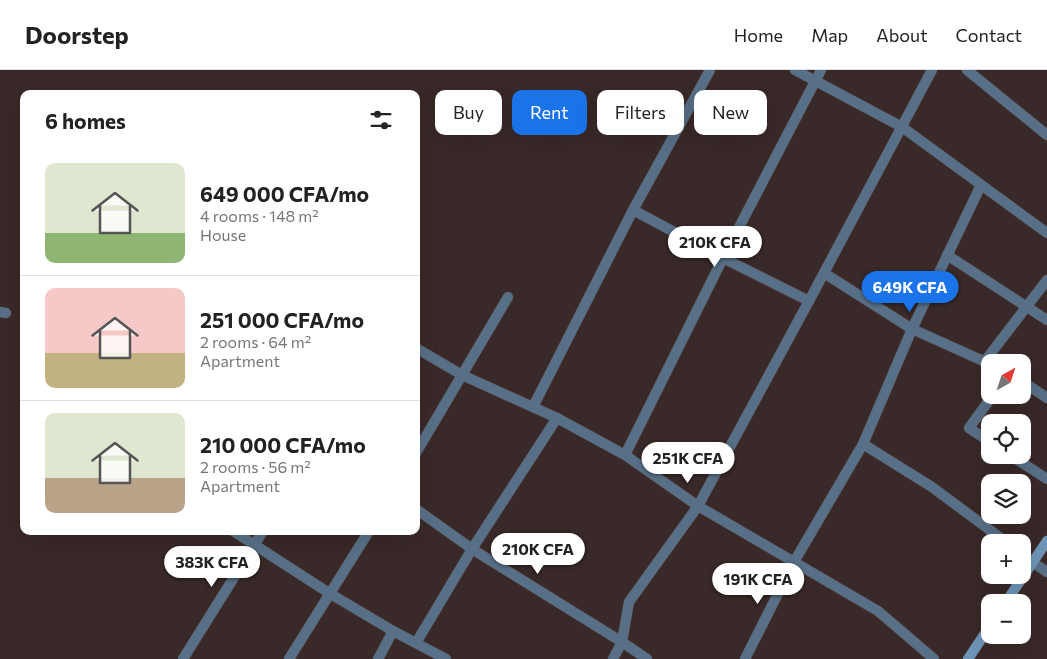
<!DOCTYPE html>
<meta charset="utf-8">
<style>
body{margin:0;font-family:Commissioner,sans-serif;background:#f6f6f6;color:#222;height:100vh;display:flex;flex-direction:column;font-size:19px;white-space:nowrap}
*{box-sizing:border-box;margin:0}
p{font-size:16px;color:#767676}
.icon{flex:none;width:28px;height:28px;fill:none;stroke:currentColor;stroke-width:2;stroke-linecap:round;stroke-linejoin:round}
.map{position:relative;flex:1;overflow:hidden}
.sheet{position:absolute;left:20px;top:20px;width:400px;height:445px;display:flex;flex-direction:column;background:#fff;border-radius:10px;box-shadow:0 5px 20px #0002}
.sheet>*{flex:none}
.guide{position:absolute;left:435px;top:20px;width:475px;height:45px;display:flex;gap:10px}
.needle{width:32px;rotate:40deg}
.buttons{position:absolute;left:981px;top:284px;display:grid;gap:10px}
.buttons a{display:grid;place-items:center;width:50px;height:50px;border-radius:10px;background:#fff;box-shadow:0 5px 20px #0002;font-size:25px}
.price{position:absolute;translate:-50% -42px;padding:0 11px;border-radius:18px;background:#fff;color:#222;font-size:16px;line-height:32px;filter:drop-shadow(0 1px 2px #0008)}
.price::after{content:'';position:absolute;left:50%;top:30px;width:15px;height:11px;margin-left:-8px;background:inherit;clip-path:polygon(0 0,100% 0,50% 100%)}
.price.selected{background:#1a73e8;color:#fff}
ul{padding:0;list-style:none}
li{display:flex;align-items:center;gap:15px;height:125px;padding:0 25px}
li+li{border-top:1px solid #e0e0e0}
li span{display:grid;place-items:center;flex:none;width:140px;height:100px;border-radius:10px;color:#555}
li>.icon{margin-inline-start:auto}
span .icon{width:60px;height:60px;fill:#fffc;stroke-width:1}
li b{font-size:21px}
h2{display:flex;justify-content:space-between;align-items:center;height:60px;padding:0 25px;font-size:21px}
.pill{padding:0 18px;border-radius:10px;background:#fff;box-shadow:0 5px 20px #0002;font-size:18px;line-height:45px}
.pill.selected{background:#1a73e8;color:#fff}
header{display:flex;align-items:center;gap:30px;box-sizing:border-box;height:70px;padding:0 25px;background:#fff;border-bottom:1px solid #e0e0e0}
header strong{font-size:24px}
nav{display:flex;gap:28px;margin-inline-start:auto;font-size:18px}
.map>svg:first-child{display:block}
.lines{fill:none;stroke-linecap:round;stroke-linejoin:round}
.street-casing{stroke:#554544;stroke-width:11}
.secondary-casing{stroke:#554544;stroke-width:11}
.street{stroke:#587087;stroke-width:10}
.secondary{stroke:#6e95b9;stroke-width:10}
</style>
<header>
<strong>Doorstep</strong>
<nav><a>Home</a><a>Map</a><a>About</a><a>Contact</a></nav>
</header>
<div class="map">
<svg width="1047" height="589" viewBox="0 0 1047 589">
<rect width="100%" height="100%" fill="#392928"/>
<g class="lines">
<g class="street-casing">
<g id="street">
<polyline points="795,0 902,57 1047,163"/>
<polyline points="967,0 1047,65"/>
<polyline points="633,140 723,188 809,231"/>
<polyline points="947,185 1047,250"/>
<polyline points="824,203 912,259 990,294"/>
<polyline points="0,242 6,243"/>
<polyline points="416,278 462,305 557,348 625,385 698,436 878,541 934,589"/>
<polyline points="985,291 1047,210"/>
<polyline points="1022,311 1047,328"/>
<polyline points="533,337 633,140 710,0"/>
<polyline points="990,372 969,358 993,325"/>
<polyline points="863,374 932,417 1006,472"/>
<polyline points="416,383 508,227"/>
<polyline points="625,385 723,188 821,0"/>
<polyline points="1010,385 1047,409"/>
<polyline points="416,439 472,479 622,572 647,589"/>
<polyline points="233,461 329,523 393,561 446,589"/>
<polyline points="1022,485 1047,502"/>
<polyline points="416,573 472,479 557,348"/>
<polyline points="183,589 263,461"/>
<polyline points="289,589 369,461"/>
<polyline points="378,589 393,561"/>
<polyline points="613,589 622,572 629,532 698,436 809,231 932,0"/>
<polyline points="745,589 794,492 863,374 912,259 981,115"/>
</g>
</g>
<g class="secondary-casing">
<g id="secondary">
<polyline points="1006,532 1047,471"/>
<polyline points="968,589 990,556"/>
</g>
</g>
<use href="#street" class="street"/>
<use href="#secondary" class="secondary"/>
</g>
</svg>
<div class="buttons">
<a><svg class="needle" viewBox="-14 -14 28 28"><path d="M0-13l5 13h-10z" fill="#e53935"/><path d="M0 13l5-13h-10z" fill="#767676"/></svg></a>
<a><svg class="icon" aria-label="locate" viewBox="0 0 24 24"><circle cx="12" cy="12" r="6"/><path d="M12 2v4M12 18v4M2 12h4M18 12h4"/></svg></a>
<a><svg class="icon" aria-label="layers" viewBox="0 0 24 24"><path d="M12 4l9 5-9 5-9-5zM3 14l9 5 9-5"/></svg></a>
<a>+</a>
<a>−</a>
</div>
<b class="price" style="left:715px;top:198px">210K CFA</b>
<b class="price selected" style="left:910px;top:243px">649K CFA</b>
<b class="price" style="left:688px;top:414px">251K CFA</b>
<b class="price" style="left:538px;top:505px">210K CFA</b>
<b class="price" style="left:212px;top:518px">383K CFA</b>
<b class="price" style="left:758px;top:535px">191K CFA</b>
<div class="guide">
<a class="pill">Buy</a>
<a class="pill selected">Rent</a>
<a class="pill">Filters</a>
<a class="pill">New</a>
</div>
<section class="sheet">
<h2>6 homes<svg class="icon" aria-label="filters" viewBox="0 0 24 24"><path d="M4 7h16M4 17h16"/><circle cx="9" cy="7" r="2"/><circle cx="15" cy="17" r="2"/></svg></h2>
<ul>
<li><span style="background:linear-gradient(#dfe7d0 70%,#8fb573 0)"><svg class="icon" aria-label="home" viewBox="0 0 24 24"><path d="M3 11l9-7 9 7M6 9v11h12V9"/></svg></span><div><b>649 000 CFA/mo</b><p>4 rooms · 148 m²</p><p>House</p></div></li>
<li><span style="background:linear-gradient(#f6c9c9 65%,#c2b280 0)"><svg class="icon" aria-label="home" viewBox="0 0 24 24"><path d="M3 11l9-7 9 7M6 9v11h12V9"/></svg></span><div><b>251 000 CFA/mo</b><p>2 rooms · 64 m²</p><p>Apartment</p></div></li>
<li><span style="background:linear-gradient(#dfe7d0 65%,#b9a48a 0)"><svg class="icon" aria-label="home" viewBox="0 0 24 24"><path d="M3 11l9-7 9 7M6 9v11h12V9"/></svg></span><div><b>210 000 CFA/mo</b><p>2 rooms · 56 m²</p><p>Apartment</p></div></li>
</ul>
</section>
</div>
